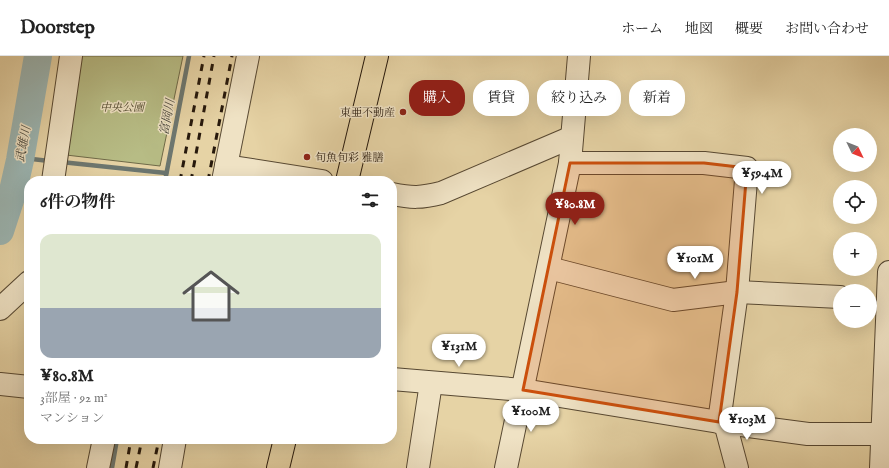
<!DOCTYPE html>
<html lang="ja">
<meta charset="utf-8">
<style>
body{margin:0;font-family:"IM FELL English","Noto Serif JP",serif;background:#f2f2f2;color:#222;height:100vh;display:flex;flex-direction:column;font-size:15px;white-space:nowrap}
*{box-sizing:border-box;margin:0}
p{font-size:13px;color:#767676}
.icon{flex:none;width:22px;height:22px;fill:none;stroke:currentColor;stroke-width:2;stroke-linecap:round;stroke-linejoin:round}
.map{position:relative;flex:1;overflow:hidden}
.details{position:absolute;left:24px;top:120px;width:373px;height:268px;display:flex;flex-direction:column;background:#fff;border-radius:16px;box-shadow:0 4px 16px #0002}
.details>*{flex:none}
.guide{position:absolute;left:409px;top:24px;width:380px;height:36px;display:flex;gap:8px}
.needle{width:26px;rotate:133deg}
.controls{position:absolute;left:833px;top:72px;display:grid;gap:8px}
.controls a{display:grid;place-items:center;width:44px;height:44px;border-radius:50%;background:#fff;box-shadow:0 4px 16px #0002;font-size:20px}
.price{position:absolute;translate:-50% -34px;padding:0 9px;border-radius:14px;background:#fff;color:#222;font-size:13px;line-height:26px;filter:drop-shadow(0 1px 2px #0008)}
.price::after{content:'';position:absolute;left:50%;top:24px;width:12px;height:9px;margin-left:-6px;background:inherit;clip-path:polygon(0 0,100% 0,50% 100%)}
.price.current{background:#8f2418;color:#fff}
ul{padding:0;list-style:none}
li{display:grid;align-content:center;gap:8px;height:212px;padding:0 16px}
li span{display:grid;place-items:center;height:124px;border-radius:12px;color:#555}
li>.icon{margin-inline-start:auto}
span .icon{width:72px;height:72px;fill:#fffc;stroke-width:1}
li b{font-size:17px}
h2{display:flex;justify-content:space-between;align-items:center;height:48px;padding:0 16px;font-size:17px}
.tag{padding:0 14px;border-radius:16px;background:#fff;box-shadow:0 4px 16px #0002;font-size:14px;line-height:36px}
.tag.current{background:#8f2418;color:#fff}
header{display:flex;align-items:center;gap:24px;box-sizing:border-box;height:56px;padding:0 20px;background:#fff;border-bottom:1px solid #e0e0e0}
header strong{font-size:19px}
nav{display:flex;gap:22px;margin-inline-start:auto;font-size:14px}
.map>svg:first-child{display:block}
.green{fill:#b7bc85;stroke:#6f6a48}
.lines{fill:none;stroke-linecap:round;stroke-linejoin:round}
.stream{stroke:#6d7770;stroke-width:4.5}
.river{stroke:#9bb5b2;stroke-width:28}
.minor-casing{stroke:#574832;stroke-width:24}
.major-casing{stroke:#27190c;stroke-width:24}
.minor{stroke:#efe2c4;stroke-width:22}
.major{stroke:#e6d3a5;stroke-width:22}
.rail{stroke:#27190c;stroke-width:3;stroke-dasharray:7 7;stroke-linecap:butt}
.marked{fill:#cb4f0c;fill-opacity:0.2;stroke:#cb4f0c;stroke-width:3;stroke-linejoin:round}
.poi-dot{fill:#8f2418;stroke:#efe2c4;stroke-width:1.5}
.labels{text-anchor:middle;stroke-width:3;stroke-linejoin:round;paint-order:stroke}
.park-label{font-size:11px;font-style:italic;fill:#524a30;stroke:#efe2c4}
.poi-label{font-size:11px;fill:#27190c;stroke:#efe2c4;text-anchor:end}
.water-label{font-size:12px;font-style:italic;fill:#4a483e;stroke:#efe2c4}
</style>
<header>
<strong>Doorstep</strong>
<nav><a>ホーム</a><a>地図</a><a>概要</a><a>お問い合わせ</a></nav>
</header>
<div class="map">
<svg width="889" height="412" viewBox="0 0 889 412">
<rect width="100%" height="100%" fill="#e6d3a5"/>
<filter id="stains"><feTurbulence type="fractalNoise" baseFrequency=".005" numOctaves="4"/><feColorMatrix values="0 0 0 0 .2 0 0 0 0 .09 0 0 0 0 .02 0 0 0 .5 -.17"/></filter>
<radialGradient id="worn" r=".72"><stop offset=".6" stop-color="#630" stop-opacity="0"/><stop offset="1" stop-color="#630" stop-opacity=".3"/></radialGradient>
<polygon class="green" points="78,0 183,0 160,110 66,99"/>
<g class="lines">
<g class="stream">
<polyline points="20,104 32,103 49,105"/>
<polyline points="61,106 166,117"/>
<polyline points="165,125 189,0"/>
<polyline points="112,412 117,383"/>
</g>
<polyline class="river" points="0,175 13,135 20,104 38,0"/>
<g class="minor-casing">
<g id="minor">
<polyline points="570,107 704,107 747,112 737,236 719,366"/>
<polyline points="226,110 322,125"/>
<polyline points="53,125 71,0"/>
<polyline points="223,125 248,0"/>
<path d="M392,138C412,142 421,142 441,137L572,81"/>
<polyline points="549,212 673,244 737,236 840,241"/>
<polyline points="0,253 29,226"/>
<polyline points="392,323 523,334 719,366 808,378 882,378"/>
<polyline points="0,328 29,331"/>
<polyline points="725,367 737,412"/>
<polyline points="98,412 104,383"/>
<polyline points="170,412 175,383"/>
<polyline points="418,412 431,327"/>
<polyline points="506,412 570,107 579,0"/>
<polyline points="881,412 889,216"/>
</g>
</g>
<g class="major-casing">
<g id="major">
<polyline points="347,125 377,0"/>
<polyline points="278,412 285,383"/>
</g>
</g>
<use href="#minor" class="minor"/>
<use href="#major" class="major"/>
<g class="rail">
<polyline points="180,125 204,0"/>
<polyline points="191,125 214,0"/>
<polyline points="208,125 232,0"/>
<polyline points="126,412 131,383"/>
<polyline points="136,412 142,383"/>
<polyline points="153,412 159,383"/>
</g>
</g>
<path class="marked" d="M570,107H704L747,112L737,236L719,366L523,334Z"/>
<g class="poi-dot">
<circle cx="403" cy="56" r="4"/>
<circle cx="307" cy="101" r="4"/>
</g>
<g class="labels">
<g class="park-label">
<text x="122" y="55">中央公園</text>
</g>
<g class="poi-label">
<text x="395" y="60">東亜不動産</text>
<text x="315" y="105" text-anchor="start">旬魚旬彩 雅膳</text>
</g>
<g class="water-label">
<text transform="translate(167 61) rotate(-79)" y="4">富岡川</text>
<text transform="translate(23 88) rotate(-79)" y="4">武雄川</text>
</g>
</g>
<rect width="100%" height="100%" filter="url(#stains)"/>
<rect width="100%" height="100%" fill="url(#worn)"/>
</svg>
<div class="controls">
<a><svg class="needle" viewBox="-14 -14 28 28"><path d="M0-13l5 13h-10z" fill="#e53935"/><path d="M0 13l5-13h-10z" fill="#767676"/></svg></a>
<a><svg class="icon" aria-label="locate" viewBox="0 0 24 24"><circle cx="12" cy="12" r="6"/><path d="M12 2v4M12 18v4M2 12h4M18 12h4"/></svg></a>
<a>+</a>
<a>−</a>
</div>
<b class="price" style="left:762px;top:139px">¥59.4M</b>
<b class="price current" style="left:575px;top:170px">¥80.8M</b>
<b class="price" style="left:695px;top:224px">¥101M</b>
<b class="price" style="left:459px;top:312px">¥131M</b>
<b class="price" style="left:531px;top:377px">¥100M</b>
<b class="price" style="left:747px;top:385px">¥103M</b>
<div class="guide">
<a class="tag current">購入</a>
<a class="tag">賃貸</a>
<a class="tag">絞り込み</a>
<a class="tag">新着</a>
</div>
<section class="details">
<h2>6件の物件<svg class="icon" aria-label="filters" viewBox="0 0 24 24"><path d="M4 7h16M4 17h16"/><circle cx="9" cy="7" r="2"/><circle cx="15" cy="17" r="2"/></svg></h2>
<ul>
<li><span style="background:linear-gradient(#dfe7d0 60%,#9aa5b1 0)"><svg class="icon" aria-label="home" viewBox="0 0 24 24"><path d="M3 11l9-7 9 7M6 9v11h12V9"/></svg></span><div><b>¥80.8M</b><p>3部屋 · 92 m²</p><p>マンション</p></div></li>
</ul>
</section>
</div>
